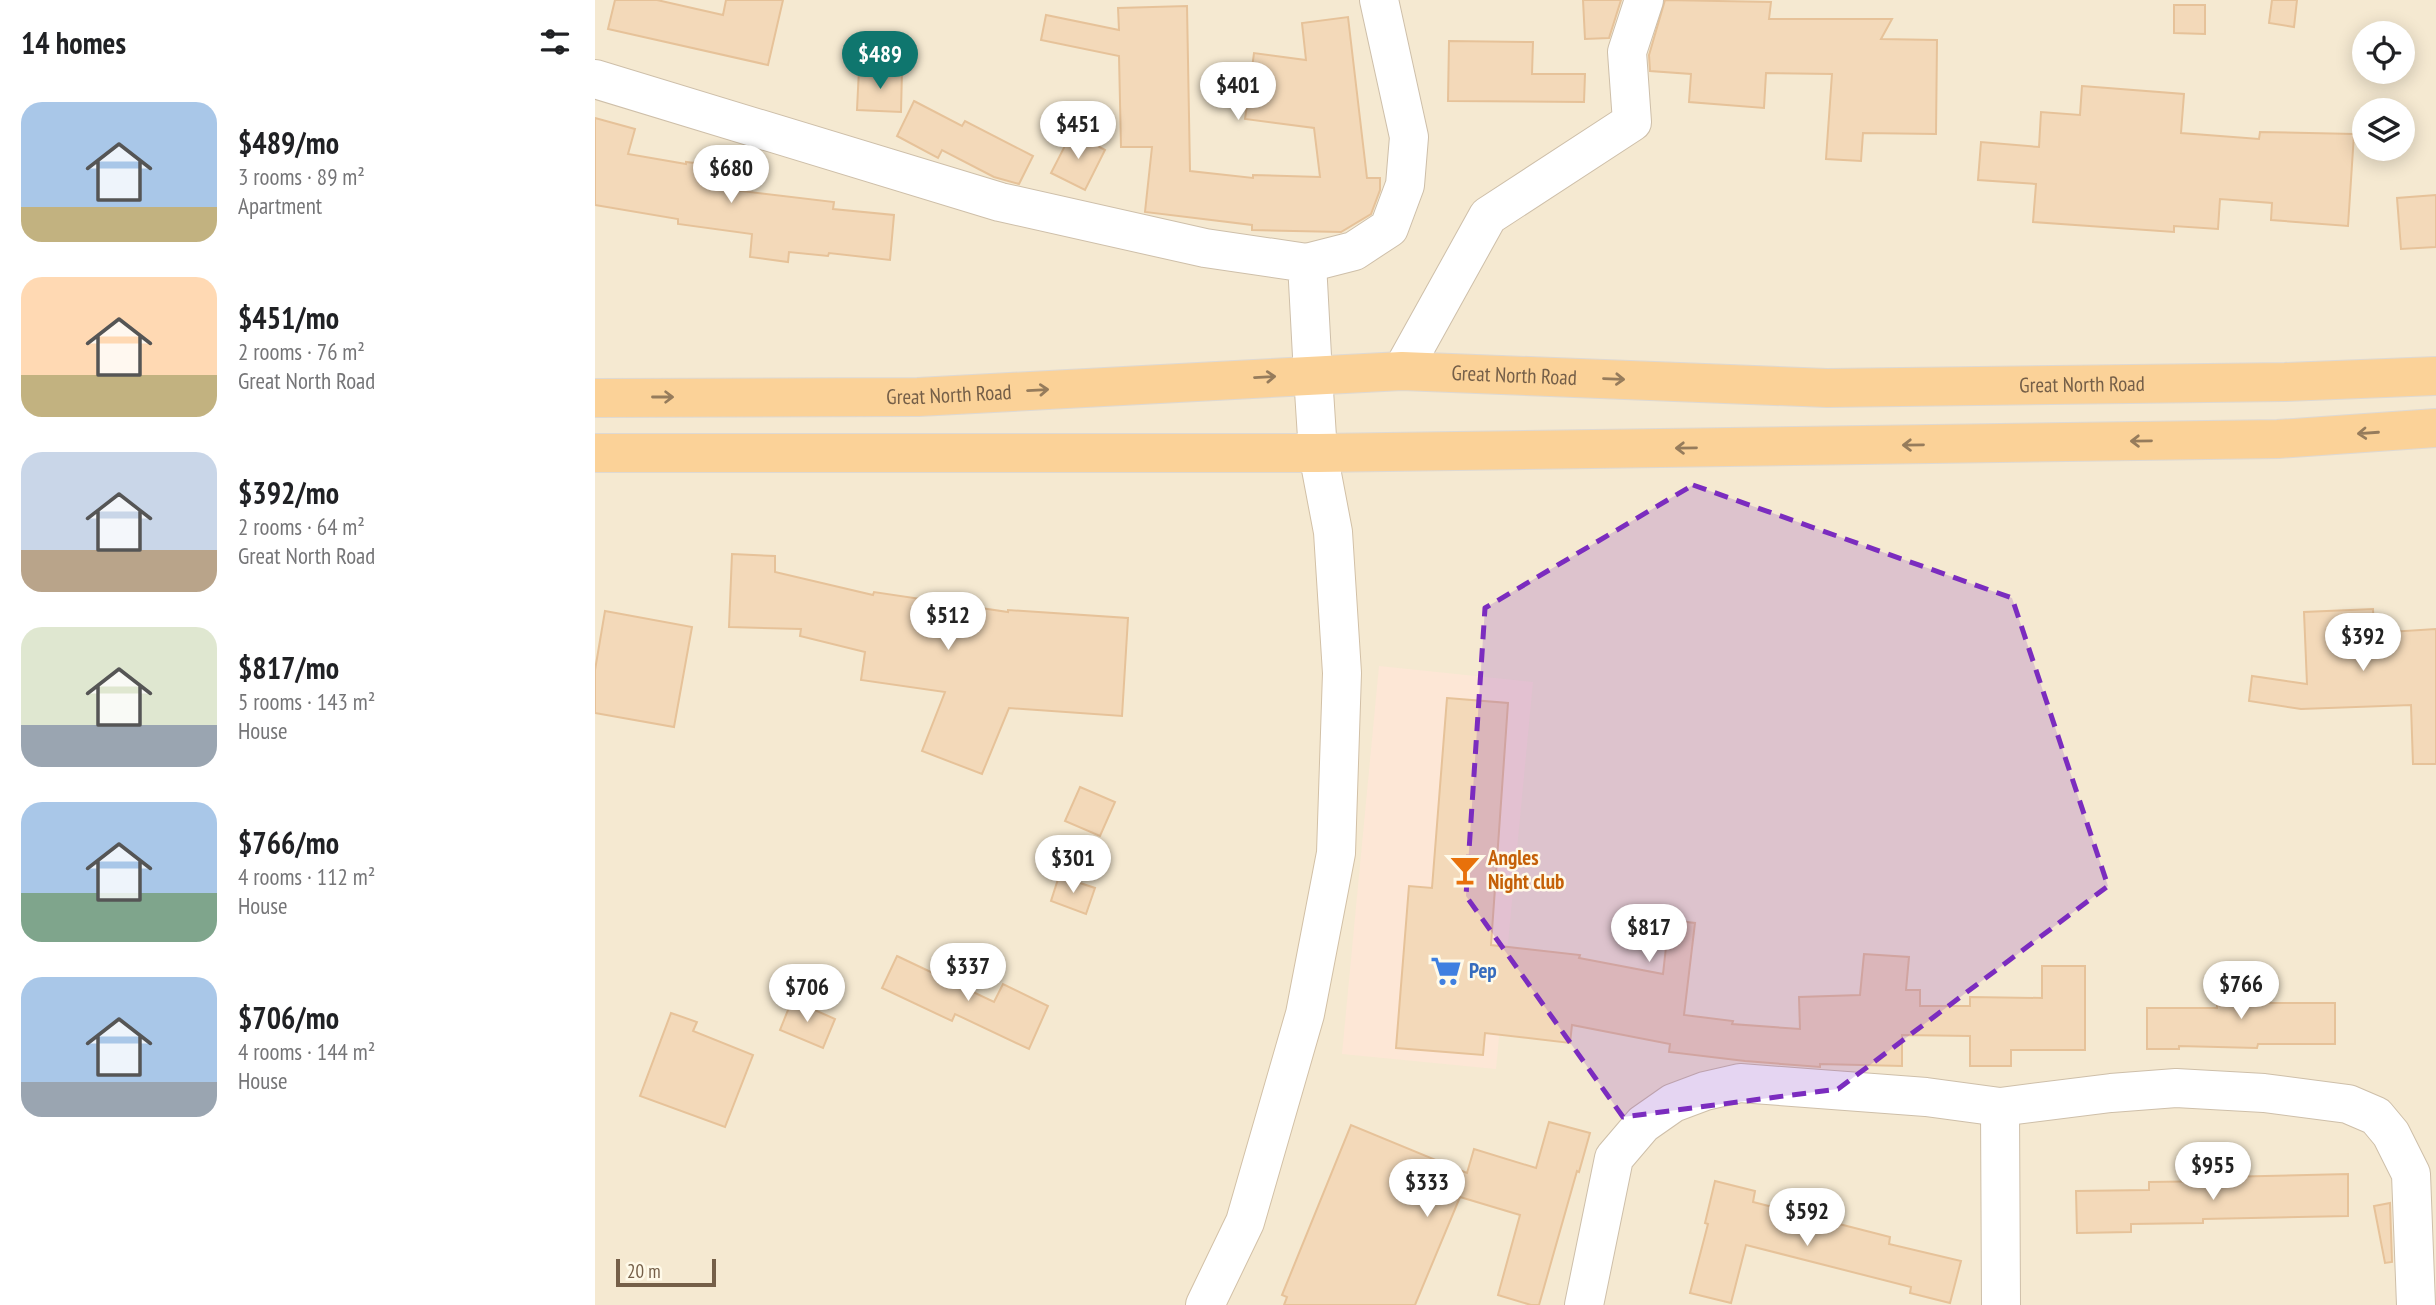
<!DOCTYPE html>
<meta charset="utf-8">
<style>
body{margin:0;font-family:"PT Sans Narrow",sans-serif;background:#f2f2f2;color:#202124;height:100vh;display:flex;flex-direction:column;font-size:26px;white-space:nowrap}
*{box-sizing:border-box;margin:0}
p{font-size:23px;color:#757577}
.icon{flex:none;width:38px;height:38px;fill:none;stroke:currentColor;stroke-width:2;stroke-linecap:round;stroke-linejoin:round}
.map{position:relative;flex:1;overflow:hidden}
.side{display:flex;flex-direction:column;background:#fff;width:595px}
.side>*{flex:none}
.fabs{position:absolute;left:1757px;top:21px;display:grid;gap:14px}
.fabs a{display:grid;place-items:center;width:63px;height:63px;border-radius:50%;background:#fff;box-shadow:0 4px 18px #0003;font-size:35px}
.scale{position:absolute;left:21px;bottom:18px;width:100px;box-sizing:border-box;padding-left:7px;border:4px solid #755f48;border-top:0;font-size:19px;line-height:24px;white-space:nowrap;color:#755f48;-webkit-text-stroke:5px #fffae9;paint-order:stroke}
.price{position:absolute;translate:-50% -60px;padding:0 16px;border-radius:24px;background:#fff;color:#222;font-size:23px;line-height:46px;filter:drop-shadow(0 2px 4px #0008)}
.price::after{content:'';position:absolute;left:50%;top:42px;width:21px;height:16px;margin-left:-10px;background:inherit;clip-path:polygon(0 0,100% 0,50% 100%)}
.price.on{background:#0f766e;color:#fff}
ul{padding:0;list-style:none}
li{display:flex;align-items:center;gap:21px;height:175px;padding:0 21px}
li span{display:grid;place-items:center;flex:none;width:196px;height:140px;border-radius:21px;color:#555}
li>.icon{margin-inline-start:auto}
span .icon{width:84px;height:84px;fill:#fffc;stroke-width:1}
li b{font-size:30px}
h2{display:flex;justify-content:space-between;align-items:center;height:84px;padding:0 21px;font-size:30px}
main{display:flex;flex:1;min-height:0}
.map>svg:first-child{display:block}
.residential{fill:#f5e9d1;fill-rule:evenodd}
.commercial{fill:#fde7d6}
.building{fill:#f3d9b9;stroke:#e6c299;stroke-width:2}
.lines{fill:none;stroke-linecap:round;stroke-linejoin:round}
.minor-casing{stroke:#cebfa9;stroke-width:40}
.secondary-casing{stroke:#d2c0a6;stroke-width:40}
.trunk-casing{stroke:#ded9d3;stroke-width:40}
.minor{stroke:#fff;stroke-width:38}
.secondary{stroke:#fff;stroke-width:38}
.trunk{stroke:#fbd298;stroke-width:38}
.oneway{stroke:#967c5c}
.marked{fill:#7b2cbf;fill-opacity:0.2;stroke:#7b2cbf;stroke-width:5;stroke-dasharray:14 9;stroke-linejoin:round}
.labels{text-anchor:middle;stroke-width:5;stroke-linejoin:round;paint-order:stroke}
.street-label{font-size:21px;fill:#755f48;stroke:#fffae9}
.food-label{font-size:21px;font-weight:bold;fill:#c56008;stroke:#fffae9;text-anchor:start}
.shop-label{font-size:21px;font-weight:bold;fill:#366cbe;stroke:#fffae9;text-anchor:start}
</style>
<main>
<section class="side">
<h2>14 homes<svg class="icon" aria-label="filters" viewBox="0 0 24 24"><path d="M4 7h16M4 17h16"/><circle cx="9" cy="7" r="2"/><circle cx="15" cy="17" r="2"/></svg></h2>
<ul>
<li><span style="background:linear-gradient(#a9c7e8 75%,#c2b280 0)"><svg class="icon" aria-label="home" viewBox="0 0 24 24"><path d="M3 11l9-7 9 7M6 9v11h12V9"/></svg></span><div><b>$489/mo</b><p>3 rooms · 89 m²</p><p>Apartment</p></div></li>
<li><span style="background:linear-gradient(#ffd9b3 70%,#c2b280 0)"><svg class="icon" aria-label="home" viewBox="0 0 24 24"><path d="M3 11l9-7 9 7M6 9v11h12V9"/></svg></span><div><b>$451/mo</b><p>2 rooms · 76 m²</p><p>Great North Road</p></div></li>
<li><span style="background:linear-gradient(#c9d6e8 70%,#b9a48a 0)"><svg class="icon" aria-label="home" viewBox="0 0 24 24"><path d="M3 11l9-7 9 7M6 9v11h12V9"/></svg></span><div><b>$392/mo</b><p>2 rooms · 64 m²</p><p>Great North Road</p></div></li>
<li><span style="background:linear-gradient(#dfe7d0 70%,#9aa5b1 0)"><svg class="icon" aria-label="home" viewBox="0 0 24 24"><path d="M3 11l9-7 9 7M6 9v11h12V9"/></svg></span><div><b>$817/mo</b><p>5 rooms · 143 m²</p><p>House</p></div></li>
<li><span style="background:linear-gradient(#a9c7e8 65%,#7fa58c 0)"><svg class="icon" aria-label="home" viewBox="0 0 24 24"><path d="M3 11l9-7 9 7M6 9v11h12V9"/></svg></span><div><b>$766/mo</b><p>4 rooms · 112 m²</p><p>House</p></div></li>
<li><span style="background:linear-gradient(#a9c7e8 75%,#9aa5b1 0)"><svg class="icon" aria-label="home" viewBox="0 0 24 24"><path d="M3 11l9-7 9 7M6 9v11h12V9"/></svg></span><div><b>$706/mo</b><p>4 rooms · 144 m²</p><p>House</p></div></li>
</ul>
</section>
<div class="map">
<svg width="1841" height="1305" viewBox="0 0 1841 1305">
<rect width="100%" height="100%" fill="#fdf6e2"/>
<path class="residential" d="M0,0H1841V1305H0ZM1769,33H1808V72H1769ZM1769,110H1808V149H1769Z"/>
<polygon class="commercial" points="784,666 938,682 901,1069 747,1054"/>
<g class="building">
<polygon points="20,0 62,0 128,15 131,0 188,0 173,65 13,29"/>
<polygon points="988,0 1026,0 1014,38 990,39"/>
<polygon points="1070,0 1176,2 1174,19 1297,19 1286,39 1342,40 1341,134 1268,133 1266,161 1231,159 1237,74 1171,73 1169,108 1094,102 1096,74 1055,71 1054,55"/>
<polygon points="1677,0 1702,0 1699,27 1674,23"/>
<polygon points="1579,5 1610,5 1610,34 1579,33"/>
<polygon points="592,6 595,171 658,178 658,175 725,177 719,128 650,119 659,53 711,60 707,23 753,17 772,178 785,178 785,190 776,214 746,232 657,230 657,225 550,212 557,147 526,147 524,56 446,40 451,15 524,30 523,8"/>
<polygon points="854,41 938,42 937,74 990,74 989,102 853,101"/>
<polygon points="264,69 307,71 306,112 262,110"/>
<polygon points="1487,86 1589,94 1586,133 1664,139 1665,132 1759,134 1753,226 1676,220 1677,203 1625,199 1623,229 1579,226 1579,232 1438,222 1441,184 1383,180 1386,142 1444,147 1446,112 1485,115"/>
<polygon points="319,101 367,126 370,121 438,156 424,184 399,177 347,150 343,158 302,136"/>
<polygon points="0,118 40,129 33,154 91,164 91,162 124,166 121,188 239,202 238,209 299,215 295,260 234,253 233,256 194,252 193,262 155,257 157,234 83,224 83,219 0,205"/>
<polygon points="477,132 510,150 490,190 456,173"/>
<polygon points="1841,195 1841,247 1806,249 1802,198"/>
<polygon points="137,554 180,556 180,572 278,595 279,592 413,612 413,610 533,618 527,716 414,708 387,774 327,751 350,692 266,680 270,652 205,636 206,629 134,627"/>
<polygon points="1778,609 1779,633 1841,629 1841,764 1818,764 1816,705 1706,709 1654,701 1657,676 1712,684 1709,612"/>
<polygon points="10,611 97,627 79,727 0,713 0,670"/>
<polygon points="852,698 913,703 896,945 985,955 984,958 1068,974 1074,920 1100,923 1089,1015 1138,1021 1137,1024 1205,1029 1204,997 1265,995 1269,954 1314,957 1311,990 1325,990 1325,1006 1375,1006 1375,997 1447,998 1447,966 1490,966 1490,1050 1416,1050 1416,1066 1375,1066 1375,1036 1307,1035 1307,1066 1225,1064 1225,1067 1150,1061 1074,1052 1075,1044 977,1025 975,1043 890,1033 888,1055 801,1048 814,886 837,888"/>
<polygon points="485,787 520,802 505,836 470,821"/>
<polygon points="464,876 500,888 491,914 456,901"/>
<polygon points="302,956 399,1002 408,984 453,1006 434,1049 360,1014 357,1021 287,988"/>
<polygon points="1622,976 1663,976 1663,1003 1740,1003 1740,1044 1663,1044 1662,1048 1584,1046 1584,1049 1552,1049 1552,1008 1622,1008"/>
<polygon points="197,1000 240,1019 228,1048 185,1030"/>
<polygon points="76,1013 102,1022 98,1031 158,1055 130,1127 45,1096"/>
<polygon points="954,1122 995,1133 984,1172 982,1171 944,1305 936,1305 903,1295 925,1215 865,1197 820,1305 689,1305 692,1297 687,1295 756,1125 872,1173 879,1149 941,1168"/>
<polygon points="1753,1174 1753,1216 1608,1219 1608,1223 1536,1224 1536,1232 1482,1233 1481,1191 1554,1190 1554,1182 1625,1181 1625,1177"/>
<polygon points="1120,1181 1160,1191 1158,1202 1295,1237 1294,1244 1366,1261 1355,1303 1315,1293 1316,1287 1151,1245 1136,1303 1095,1293 1113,1224 1110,1223"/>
<polygon points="1795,1203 1797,1262 1790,1263 1779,1206"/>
</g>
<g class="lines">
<g class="minor-casing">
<g id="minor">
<polyline points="0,79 405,202 610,248 712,263 718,375"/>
<polyline points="712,263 759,251 794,228 810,185 814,137 784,0"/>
<polyline points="807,371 893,216 1037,122 1032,52 1049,0"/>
<polyline points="1405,1107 1406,1305"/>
<polyline points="989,1305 1019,1158 1048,1124 1078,1103 1110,1091 1145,1083 1331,1097 1405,1107 1516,1093 1581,1088 1669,1093 1753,1104 1781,1116 1796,1134 1816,1174 1821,1305"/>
</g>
</g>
<g class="secondary-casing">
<polyline id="secondary" points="610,1305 650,1222 710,1014 741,853 747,673 738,532 723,453 718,375"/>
</g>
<g class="trunk-casing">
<g id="trunk">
<path id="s1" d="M0,398L323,397L807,371L1232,388L1690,382L1841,376"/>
<polyline points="0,453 723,453 1683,439 1841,428"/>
</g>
</g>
<use href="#minor" class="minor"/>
<use href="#secondary" class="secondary"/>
<use href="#trunk" class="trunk"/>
</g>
<defs><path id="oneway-shaft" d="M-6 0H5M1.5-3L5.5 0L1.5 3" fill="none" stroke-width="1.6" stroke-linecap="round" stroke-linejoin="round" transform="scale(1.75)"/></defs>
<g class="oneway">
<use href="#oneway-shaft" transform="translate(670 377) rotate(-3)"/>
<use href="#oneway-shaft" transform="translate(1019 379) rotate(2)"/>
<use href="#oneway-shaft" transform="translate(443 390) rotate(-3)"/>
<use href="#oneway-shaft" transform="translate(68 397)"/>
<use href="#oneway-shaft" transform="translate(1773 433) rotate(176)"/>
<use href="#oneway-shaft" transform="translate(1546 441) rotate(179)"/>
<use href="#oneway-shaft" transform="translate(1318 445) rotate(179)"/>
<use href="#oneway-shaft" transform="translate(1091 448) rotate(179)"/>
</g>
<path class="marked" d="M1098,485L1417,598L1513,886L1243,1089L1028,1117L871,896L890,608Z"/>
<defs>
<g id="bar-bare" transform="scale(2.415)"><path d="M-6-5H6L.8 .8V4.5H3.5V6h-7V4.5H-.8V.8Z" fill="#e8710a" stroke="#fffae9" stroke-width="2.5" paint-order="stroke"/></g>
<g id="supermarket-bare" transform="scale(2.415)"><path d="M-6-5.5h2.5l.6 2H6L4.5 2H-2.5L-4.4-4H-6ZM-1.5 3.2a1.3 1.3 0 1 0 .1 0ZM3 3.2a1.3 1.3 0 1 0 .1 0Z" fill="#3f7fe0" stroke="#fffae9" stroke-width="2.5" paint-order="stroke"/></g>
</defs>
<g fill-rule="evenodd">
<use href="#bar-bare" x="870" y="870"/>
<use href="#supermarket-bare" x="851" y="971"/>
</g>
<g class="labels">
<g class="street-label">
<text dy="7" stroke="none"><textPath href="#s1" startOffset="920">Great North Road</textPath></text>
<text dy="7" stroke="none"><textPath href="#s1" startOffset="1488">Great North Road</textPath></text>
<text dy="7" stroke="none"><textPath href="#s1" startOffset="354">Great North Road</textPath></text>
</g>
<g class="food-label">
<text x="893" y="865">Angles<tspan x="893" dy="24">Night club</tspan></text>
</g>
<g class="shop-label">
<text x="874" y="978">Pep</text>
</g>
</g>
</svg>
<div class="fabs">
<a><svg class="icon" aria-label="locate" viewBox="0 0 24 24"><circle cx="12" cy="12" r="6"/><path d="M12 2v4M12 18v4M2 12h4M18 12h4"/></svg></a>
<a><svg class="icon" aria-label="layers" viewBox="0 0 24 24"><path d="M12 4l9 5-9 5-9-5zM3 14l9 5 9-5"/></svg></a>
</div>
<div class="scale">20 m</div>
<b class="price on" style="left:285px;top:91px">$489</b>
<b class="price" style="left:643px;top:122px">$401</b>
<b class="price" style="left:483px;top:161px">$451</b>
<b class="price" style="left:136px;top:205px">$680</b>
<b class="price" style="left:353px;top:652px">$512</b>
<b class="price" style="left:1768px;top:673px">$392</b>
<b class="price" style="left:478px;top:895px">$301</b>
<b class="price" style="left:1054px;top:964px">$817</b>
<b class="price" style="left:373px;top:1003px">$337</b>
<b class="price" style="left:1646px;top:1021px">$766</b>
<b class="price" style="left:212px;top:1024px">$706</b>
<b class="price" style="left:1618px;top:1202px">$955</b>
<b class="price" style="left:832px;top:1219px">$333</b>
<b class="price" style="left:1212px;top:1248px">$592</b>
</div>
</main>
